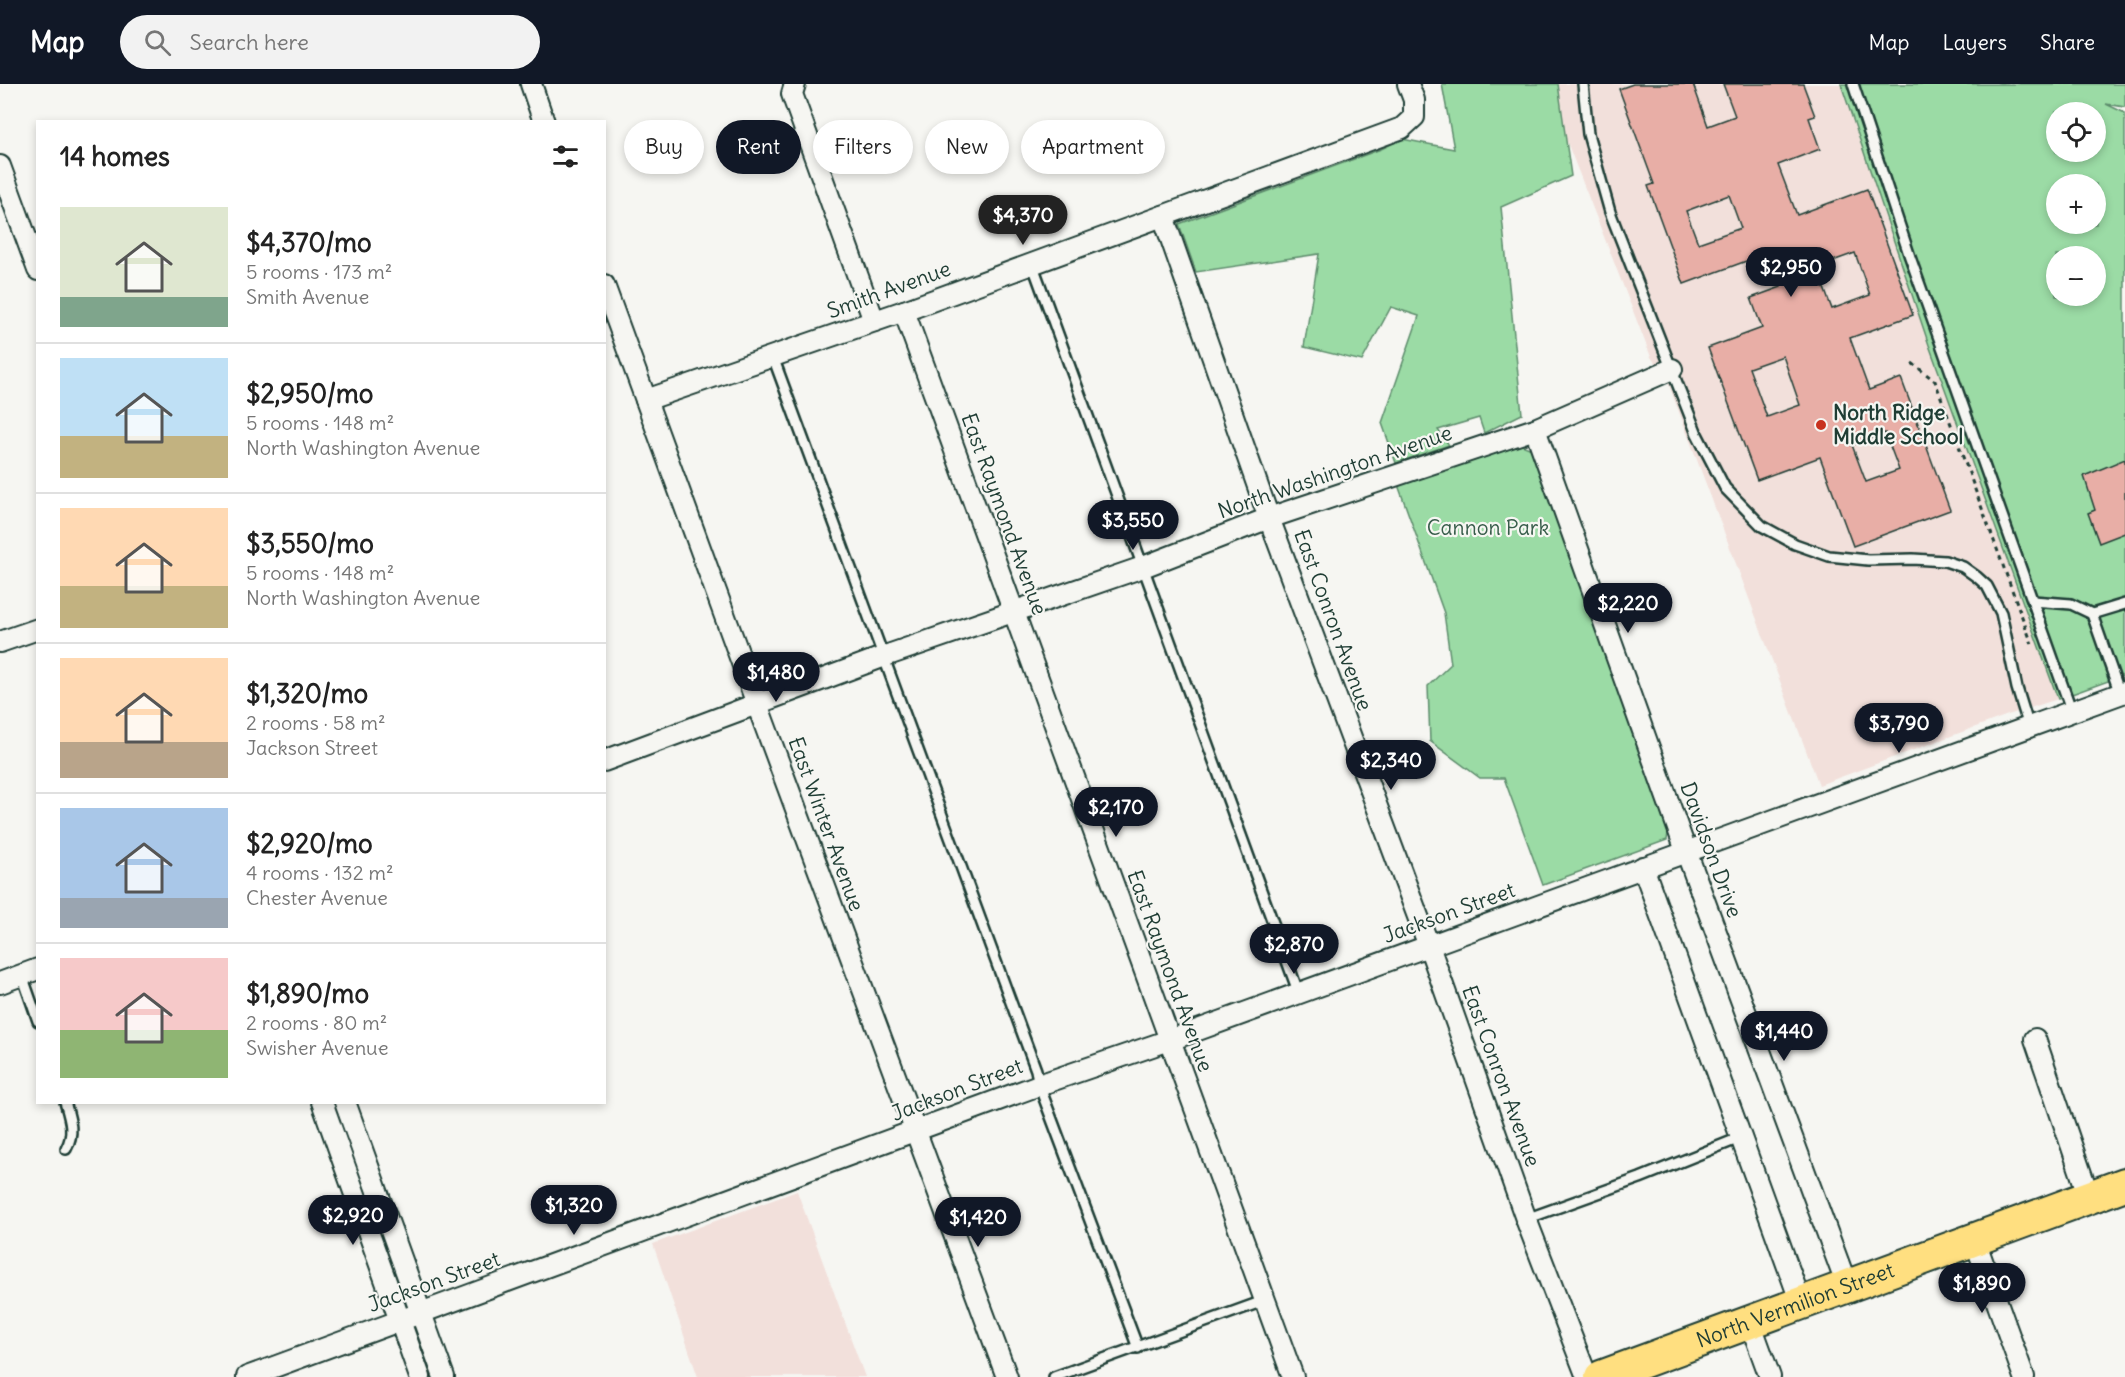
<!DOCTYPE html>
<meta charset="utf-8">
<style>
body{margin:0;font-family:Delius,sans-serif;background:#f2f2f2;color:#222;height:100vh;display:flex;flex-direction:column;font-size:22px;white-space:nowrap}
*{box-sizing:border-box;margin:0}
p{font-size:20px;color:#767676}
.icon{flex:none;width:33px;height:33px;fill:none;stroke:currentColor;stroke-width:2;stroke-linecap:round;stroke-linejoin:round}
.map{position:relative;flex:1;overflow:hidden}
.drawer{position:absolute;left:36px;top:36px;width:570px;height:984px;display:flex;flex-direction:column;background:#fff;border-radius:0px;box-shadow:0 3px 9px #0003}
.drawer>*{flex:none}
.hud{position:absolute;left:624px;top:36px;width:570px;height:54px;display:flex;gap:12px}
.buttons{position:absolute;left:2046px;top:18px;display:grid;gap:12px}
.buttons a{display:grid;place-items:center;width:60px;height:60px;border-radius:50%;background:#fff;box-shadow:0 3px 9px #0003;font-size:30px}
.price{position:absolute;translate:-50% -51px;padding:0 14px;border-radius:21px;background:#111827;color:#fff;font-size:20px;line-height:39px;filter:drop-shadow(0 2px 3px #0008)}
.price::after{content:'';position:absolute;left:50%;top:36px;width:18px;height:14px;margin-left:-9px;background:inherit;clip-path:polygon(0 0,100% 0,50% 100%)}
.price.active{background:#222;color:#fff}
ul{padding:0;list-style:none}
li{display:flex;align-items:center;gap:18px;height:150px;padding:0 24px}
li+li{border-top:2px solid #e0e0e0}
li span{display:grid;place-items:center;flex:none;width:168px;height:120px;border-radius:0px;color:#555}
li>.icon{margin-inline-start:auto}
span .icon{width:72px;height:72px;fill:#fffc;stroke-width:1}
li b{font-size:26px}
h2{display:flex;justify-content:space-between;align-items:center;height:72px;padding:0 24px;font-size:26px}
.chip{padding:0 21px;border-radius:27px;background:#fff;box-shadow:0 3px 9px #0003;font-size:21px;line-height:54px}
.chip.active{background:#111827;color:#fff}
header{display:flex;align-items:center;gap:36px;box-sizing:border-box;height:84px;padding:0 30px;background:#111827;color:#fff}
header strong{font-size:28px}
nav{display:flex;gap:33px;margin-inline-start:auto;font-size:21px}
.search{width:420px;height:54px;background:#f2f2f2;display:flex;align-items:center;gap:15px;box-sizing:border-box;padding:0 21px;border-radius:33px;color:#767676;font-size:22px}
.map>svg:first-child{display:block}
.built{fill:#f2e0db}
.green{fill:#9bdba5;stroke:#5d8c6c;stroke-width:1.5;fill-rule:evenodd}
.building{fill:#e8aea6;stroke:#1f3d34;stroke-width:1.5;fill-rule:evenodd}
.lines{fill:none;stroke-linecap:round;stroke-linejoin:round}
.service-casing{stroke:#1f3d34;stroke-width:14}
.minor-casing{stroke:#1f3d34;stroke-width:24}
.primary-casing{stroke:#1f3d34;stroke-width:36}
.path{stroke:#1f3d34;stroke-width:3;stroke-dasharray:4.5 4.5;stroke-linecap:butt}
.service{stroke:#f6f6f2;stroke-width:9}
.minor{stroke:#f6f6f2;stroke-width:20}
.primary{stroke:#ffdf80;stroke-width:32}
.poi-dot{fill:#c8321e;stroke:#f6f6f2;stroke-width:2}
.labels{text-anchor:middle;stroke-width:4.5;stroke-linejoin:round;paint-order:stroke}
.street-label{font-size:21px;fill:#1f3d34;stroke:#f6f6f2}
.poi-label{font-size:21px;font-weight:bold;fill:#1f3d34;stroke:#f6f6f2;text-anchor:start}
.park-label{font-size:21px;fill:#385d4b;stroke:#f6f6f2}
</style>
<header>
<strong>Map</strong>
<div class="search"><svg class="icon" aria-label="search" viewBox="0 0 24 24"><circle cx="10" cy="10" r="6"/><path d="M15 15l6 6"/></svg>Search here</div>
<nav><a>Map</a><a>Layers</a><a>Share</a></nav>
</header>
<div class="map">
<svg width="2125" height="1293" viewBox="0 0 2125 1293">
<rect width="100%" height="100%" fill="#f6f6f2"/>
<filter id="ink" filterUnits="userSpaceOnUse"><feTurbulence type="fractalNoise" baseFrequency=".0167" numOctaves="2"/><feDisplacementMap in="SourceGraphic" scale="12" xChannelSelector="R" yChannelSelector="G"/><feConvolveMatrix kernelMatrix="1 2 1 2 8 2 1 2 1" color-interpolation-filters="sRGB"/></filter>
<g filter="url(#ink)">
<g class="built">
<polygon points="1558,0 1841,0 1929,261 2058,615 2008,631 1819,701 1667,296 1651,273 1565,53"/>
<polygon points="797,1107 865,1293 698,1293 653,1160"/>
</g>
<g class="green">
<polygon points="1442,0 1558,0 1571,92 1501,123 1522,330 1484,349 1479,334 1438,346 1449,361 1396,379 1382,339 1419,232 1391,223 1362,277 1304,263 1319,170 1196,188 1179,140 1381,65 1402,55 1454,65"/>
<path d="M1841,0H2125V23L2106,20L2125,29V591L2058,615L1929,261ZM2056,28H2096V68H2056ZM2056,100H2096V140H2056ZM2056,172H2096V212H2056Z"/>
<polygon points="1515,358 1534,366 1669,742 1667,756 1543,801 1504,694 1480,694 1430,657 1428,602 1451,580 1444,529 1397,398"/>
</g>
<g class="building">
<path d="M1633,0H1693L1708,42L1735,32L1723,0H1803L1815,32L1809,34L1820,65L1778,81L1797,131L1867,105L1913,231L1850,254L1869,306L1901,294L1950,426L1853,462L1820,373L1757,396L1708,264L1762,244L1751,214L1781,203L1768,169L1684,200L1648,102L1654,100L1619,5ZM1729,111L1741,144L1698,159L1686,127ZM1855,169L1870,211L1832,225L1816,183ZM1783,272L1800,321L1767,333L1749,284ZM1885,349L1899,386L1866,398L1852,361Z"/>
<polygon points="2125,375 2125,449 2099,459 2088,429 2095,426 2084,392"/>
</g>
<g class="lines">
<g class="service-casing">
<g id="service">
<polyline points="1583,0 1588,50 1610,128 1697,350 1725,404 1762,442 1795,460 1829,472 1868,476 1913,475 1945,477 1963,483 1977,493 1987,502 2001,529 2017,604 2029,643"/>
<polyline points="1853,0 1910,173 2072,628"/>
<polyline points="1032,179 1299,910"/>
<polyline points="773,273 1036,986 1039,1001 1138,1264"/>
<polyline points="2033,517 2071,520 2092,530 2125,520"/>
<polyline points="2092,530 2120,610"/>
<polyline points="22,891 38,937"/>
<path d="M65,1018C70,1035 75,1049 66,1065"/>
<polyline points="1526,1135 1640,1094 1742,1053"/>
<polyline points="1054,1293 1266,1216"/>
</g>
</g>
<g class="minor-casing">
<g id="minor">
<polyline points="531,0 544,38"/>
<polyline points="795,0 792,10 874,237"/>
<polyline points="0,82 38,186"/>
<polyline points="1163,132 1269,434 1429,862 1526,1135 1587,1293"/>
<polyline points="604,201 757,620 1007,1293"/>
<polyline points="904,227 1293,1293"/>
<polyline points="646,316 904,227 1402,44 1414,33 1414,16 1408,0"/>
<polyline points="1535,345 1686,767 1847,1202"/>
<polyline points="0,558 38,545"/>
<polyline points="604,677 885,572 1143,483 1269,434 1535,345 1672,285"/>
<polyline points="1643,783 1801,1219"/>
<polyline points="0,899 38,885"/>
<polyline points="2035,955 2089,1113"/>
<polyline points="322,1018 420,1293"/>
<polyline points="345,1018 444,1293"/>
<polyline points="1974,1154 2024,1293"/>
<polyline points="1750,1238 1770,1293"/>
<polyline points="247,1293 1039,1001 1187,950 2125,608"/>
</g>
</g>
<g class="primary-casing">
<g id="primary">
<path id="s1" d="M1601,1293L2125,1100"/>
</g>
</g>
<polyline class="path" points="1912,279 1935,297 2032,560"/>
<use href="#service" class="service"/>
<use href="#minor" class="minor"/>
<use href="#primary" class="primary"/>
</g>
</g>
<circle class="poi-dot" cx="1821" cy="341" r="6"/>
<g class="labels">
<g class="street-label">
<text transform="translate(889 206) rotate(-20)" y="7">Smith Avenue</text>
<text transform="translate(1335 388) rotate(-19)" y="7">North Washington Avenue</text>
<text transform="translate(1004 430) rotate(70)" y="7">East Raymond Avenue</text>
<text transform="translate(1333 536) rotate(70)" y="7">East Conron Avenue</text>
<text transform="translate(826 740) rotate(70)" y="7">East Winter Avenue</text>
<text transform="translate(1711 766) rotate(70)" y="7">Davidson Drive</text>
<text transform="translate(1449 829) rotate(-20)" y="7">Jackson Street</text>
<text transform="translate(1170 887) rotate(70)" y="7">East Raymond Avenue</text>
<text transform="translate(1501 992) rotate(70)" y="7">East Conron Avenue</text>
<text transform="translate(957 1006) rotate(-21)" y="7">Jackson Street</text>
<text transform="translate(434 1198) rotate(-20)" y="7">Jackson Street</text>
<text dy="7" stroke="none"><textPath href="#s1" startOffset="207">North Vermilion Street</textPath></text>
</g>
<g class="poi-label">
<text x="1833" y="336">North Ridge<tspan x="1833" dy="24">Middle School</tspan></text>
</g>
<g class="park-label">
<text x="1488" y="451">Cannon Park</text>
</g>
</g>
</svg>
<div class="buttons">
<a><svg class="icon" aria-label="locate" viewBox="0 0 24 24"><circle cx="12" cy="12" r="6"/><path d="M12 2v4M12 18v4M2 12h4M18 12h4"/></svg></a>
<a>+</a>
<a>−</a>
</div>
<b class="price active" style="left:1023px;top:162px">$4,370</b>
<b class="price" style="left:1791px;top:214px">$2,950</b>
<b class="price" style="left:1133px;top:467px">$3,550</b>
<b class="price" style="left:1628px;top:550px">$2,220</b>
<b class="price" style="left:776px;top:619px">$1,480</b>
<b class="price" style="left:1899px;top:670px">$3,790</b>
<b class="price" style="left:1391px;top:707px">$2,340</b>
<b class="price" style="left:1116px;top:754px">$2,170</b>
<b class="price" style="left:1294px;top:891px">$2,870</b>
<b class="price" style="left:1784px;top:978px">$1,440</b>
<b class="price" style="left:574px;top:1152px">$1,320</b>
<b class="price" style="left:353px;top:1162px">$2,920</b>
<b class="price" style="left:978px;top:1164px">$1,420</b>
<b class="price" style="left:1982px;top:1230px">$1,890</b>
<div class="hud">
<a class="chip">Buy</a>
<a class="chip active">Rent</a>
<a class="chip">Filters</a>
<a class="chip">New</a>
<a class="chip">Apartment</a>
</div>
<section class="drawer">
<h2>14 homes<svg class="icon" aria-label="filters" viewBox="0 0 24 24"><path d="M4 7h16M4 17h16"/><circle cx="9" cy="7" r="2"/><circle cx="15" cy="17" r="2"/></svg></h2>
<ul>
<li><span style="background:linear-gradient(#dfe7d0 75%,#7fa58c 0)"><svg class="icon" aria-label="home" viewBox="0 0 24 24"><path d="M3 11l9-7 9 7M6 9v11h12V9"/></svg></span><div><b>$4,370/mo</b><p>5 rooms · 173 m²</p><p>Smith Avenue</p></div></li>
<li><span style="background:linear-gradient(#bfe0f5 65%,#c2b280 0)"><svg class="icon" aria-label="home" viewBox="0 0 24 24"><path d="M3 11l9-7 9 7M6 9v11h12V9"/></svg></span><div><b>$2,950/mo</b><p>5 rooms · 148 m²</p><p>North Washington Avenue</p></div></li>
<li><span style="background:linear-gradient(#ffd9b3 65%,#c2b280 0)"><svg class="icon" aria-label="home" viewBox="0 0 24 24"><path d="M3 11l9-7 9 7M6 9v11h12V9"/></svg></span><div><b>$3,550/mo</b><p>5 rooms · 148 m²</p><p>North Washington Avenue</p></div></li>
<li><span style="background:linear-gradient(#ffd9b3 70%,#b9a48a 0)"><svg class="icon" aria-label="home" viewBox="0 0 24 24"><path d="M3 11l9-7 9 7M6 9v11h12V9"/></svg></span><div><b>$1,320/mo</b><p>2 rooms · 58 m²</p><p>Jackson Street</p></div></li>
<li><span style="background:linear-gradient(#a9c7e8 75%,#9aa5b1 0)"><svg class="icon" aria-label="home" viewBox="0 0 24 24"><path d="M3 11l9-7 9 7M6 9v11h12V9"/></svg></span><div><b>$2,920/mo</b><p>4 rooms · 132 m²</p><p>Chester Avenue</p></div></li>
<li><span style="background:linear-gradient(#f6c9c9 60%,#8fb573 0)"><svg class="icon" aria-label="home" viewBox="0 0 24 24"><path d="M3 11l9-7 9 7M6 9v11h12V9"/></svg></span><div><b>$1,890/mo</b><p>2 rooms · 80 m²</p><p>Swisher Avenue</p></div></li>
</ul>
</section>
</div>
